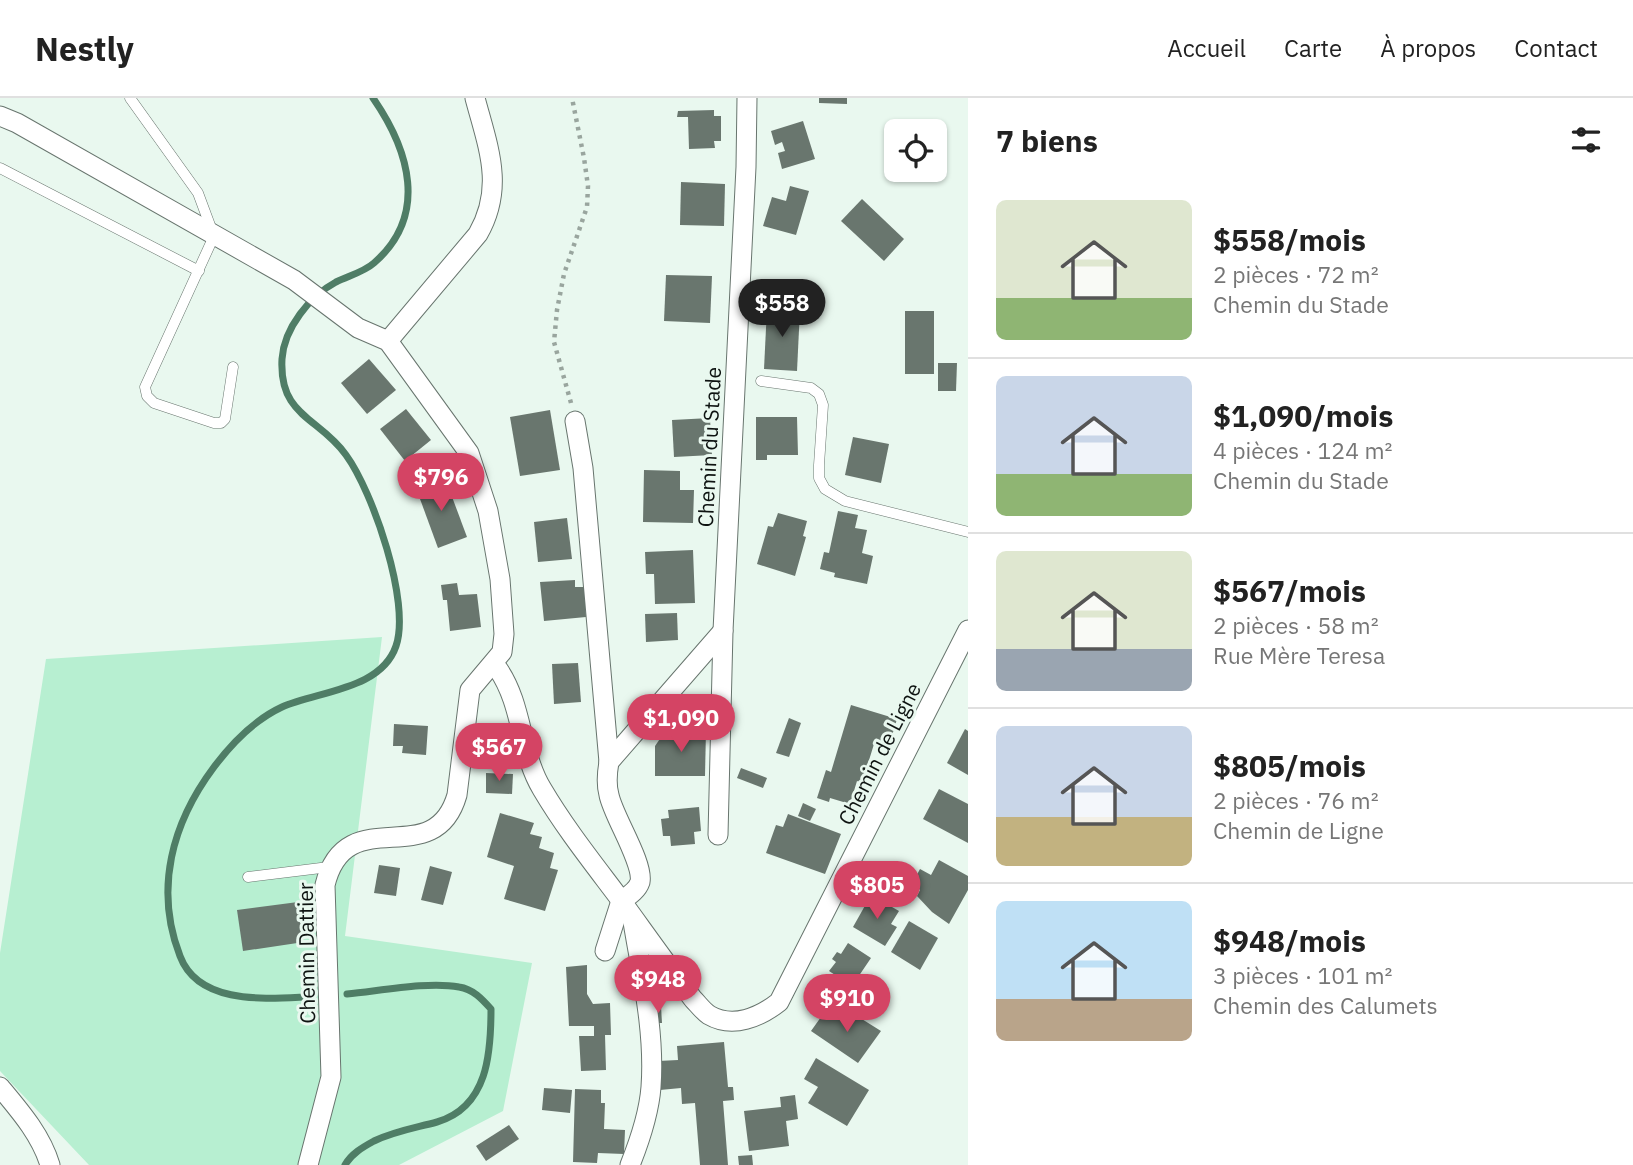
<!DOCTYPE html>
<html lang="fr">
<meta charset="utf-8">
<style>
body{margin:0;font-family:"IBM Plex Sans",sans-serif;background:#f2f2f2;color:#222;height:100vh;display:flex;flex-direction:column;font-size:26px;white-space:nowrap}
*{box-sizing:border-box;margin:0}
p{font-size:23px;color:#767676}
.icon{flex:none;width:38px;height:38px;fill:none;stroke:currentColor;stroke-width:2;stroke-linecap:round;stroke-linejoin:round}
.map{position:relative;flex:1;overflow:hidden}
.side{display:flex;flex-direction:column;background:#fff;width:665px}
.side>*{flex:none}
.controls{position:absolute;left:884px;top:21px;display:grid;gap:14px}
.controls a{display:grid;place-items:center;width:63px;height:63px;border-radius:10px;background:#fff;box-shadow:0 2px 5px #0004;font-size:35px}
.price{position:absolute;translate:-50% -60px;padding:0 16px;border-radius:24px;background:#d44464;color:#fff;font-size:23px;line-height:46px;filter:drop-shadow(0 2px 4px #0008)}
.price::after{content:'';position:absolute;left:50%;top:42px;width:21px;height:16px;margin-left:-10px;background:inherit;clip-path:polygon(0 0,100% 0,50% 100%)}
.price.active{background:#222;color:#fff}
ul{padding:0;list-style:none}
li{display:flex;align-items:center;gap:21px;height:175px;padding:0 28px}
li+li{border-top:2px solid #e0e0e0}
li span{display:grid;place-items:center;flex:none;width:196px;height:140px;border-radius:10px;color:#555}
li>.icon{margin-inline-start:auto}
span .icon{width:84px;height:84px;fill:#fffc;stroke-width:1}
li b{font-size:30px}
h2{display:flex;justify-content:space-between;align-items:center;height:84px;padding:0 28px;font-size:30px}
header{display:flex;align-items:center;gap:42px;box-sizing:border-box;height:98px;padding:0 35px;background:#fff;border-bottom:2px solid #e0e0e0}
header strong{font-size:33px}
nav{display:flex;gap:38px;margin-inline-start:auto;font-size:24px}
main{display:flex;flex:1;min-height:0}
.map>svg:first-child{display:block}
.green{fill:#b7efd1}
.lines{fill:none;stroke-linecap:round;stroke-linejoin:round}
.stream{stroke:#4f7d66;stroke-width:7}
.building{fill:#69766e}
.lane-casing{stroke:#68756e;stroke-width:11}
.street-casing{stroke:#68756e;stroke-width:21}
.path{stroke:#99a59e;stroke-width:4.5;stroke-dasharray:3.5 5;stroke-linecap:butt}
.lane{stroke:#fff;stroke-width:10}
.street{stroke:#fff;stroke-width:19}
.labels{text-anchor:middle;stroke-width:6;stroke-linejoin:round;paint-order:stroke}
.street-label{font-size:21px;fill:#0e1311;stroke:#e9f8ef}
</style>
<header>
<strong>Nestly</strong>
<nav><a>Accueil</a><a>Carte</a><a>À propos</a><a>Contact</a></nav>
</header>
<main>
<div class="map">
<svg width="968" height="1067" viewBox="0 0 968 1067">
<rect width="100%" height="100%" fill="#e9f8ef"/>
<polygon class="green" points="382,539 345,838 532,865 503,1013 399,1067 89,1067 0,973 0,855 46,561"/>
<g class="lines">
<g class="stream">
<path d="M304,899C263,901 198,906 180,858C154,791 172,725 214,669C232,645 254,622 282,609C318,593 381,592 396,548C411,505 373,394 346,357C319,319 279,319 282,261C284,230 310,198 336,184C348,178 364,174 374,165C429,117 409,52 373,0"/>
<path d="M345,1067C351,1056 363,1049 374,1043C395,1033 415,1030 437,1024C488,1009 491,955 491,911C482,901 473,891 459,889C429,883 379,893 347,896"/>
</g>
</g>
<g class="building">
<polygon points="819,0 847,0 847,6 819,5"/>
<polygon points="714,12 714,18 721,18 721,43 714,43 715,50 689,51 688,19 677,19 678,13"/>
<polygon points="803,23 815,61 782,71 778,55 785,53 782,44 775,47 771,33"/>
<polygon points="941,33 941,69 934,70 934,34"/>
<polygon points="681,84 725,86 724,128 680,127"/>
<polygon points="790,88 809,93 796,137 763,128 772,99 786,103"/>
<polygon points="862,101 904,141 884,163 841,123"/>
<polygon points="666,177 712,178 710,225 664,223"/>
<polygon points="767,210 800,211 797,273 764,271"/>
<rect x="905" y="213" width="29" height="63"/>
<polygon points="369,261 396,292 367,316 341,285"/>
<polygon points="938,265 957,265 956,293 938,293"/>
<polygon points="406,311 431,342 405,363 380,331"/>
<polygon points="550,312 560,372 520,378 510,319"/>
<polygon points="756,319 797,319 798,357 767,357 767,362 756,362"/>
<polygon points="710,320 712,357 674,359 672,322"/>
<polygon points="853,339 889,346 881,385 845,377"/>
<polygon points="644,372 680,373 680,392 694,392 693,425 643,424"/>
<polygon points="445,380 467,439 438,450 416,390"/>
<polygon points="838,413 858,417 855,430 867,432 862,455 873,458 867,486 834,479 835,475 820,471 824,454 829,455"/>
<polygon points="778,415 807,423 803,438 806,439 795,478 757,466 768,428 773,429"/>
<polygon points="567,420 572,461 538,464 534,424"/>
<polygon points="693,452 695,505 655,506 654,476 646,476 645,454"/>
<polygon points="575,482 575,489 584,489 586,519 544,523 540,484"/>
<polygon points="457,485 459,497 477,496 481,529 450,533 447,502 443,502 441,487"/>
<polygon points="677,515 678,542 646,544 645,516"/>
<polygon points="578,565 581,604 554,606 552,566"/>
<polygon points="688,606 709,607 709,615 700,615 700,618 687,617"/>
<polygon points="851,607 897,621 888,651 874,646 862,685 857,683 850,706 830,700 829,704 817,700 826,672 831,674"/>
<polygon points="789,620 801,625 789,659 776,655"/>
<polygon points="394,626 428,628 426,657 402,655 403,648 393,648"/>
<polygon points="965,631 968,633 968,677 947,665"/>
<polygon points="666,632 706,632 705,678 655,678 655,648"/>
<polygon points="741,670 767,680 763,690 737,680"/>
<polygon points="486,675 513,676 512,696 486,695"/>
<polygon points="939,691 968,706 968,745 923,721"/>
<polygon points="803,705 816,711 810,723 798,718"/>
<polygon points="699,709 701,733 694,734 695,746 671,748 670,738 663,738 661,721 669,720 668,712"/>
<polygon points="500,715 534,725 530,736 542,739 539,750 554,755 550,770 558,772 545,813 504,801 514,768 487,759"/>
<polygon points="788,716 841,736 825,776 766,755 776,727 783,729"/>
<polygon points="939,762 968,778 968,792 949,826 932,814 917,798 920,792 913,784 920,771 931,777"/>
<polygon points="379,767 400,770 396,798 374,795"/>
<polygon points="430,768 452,774 443,807 421,802"/>
<polygon points="871,797 899,813 891,826 897,829 885,848 853,829"/>
<polygon points="298,804 304,844 243,853 237,812"/>
<polygon points="909,823 938,840 920,872 891,854"/>
<polygon points="848,845 871,860 852,888 829,873 836,864 832,861 837,854 841,856"/>
<polygon points="587,867 587,896 593,906 610,905 611,937 605,937 606,972 581,973 579,938 594,938 594,928 569,928 566,869"/>
<polygon points="661,908 662,925 654,925 653,909"/>
<polygon points="826,912 837,919 841,914 854,922 857,918 881,933 858,965 811,933"/>
<polygon points="724,944 728,989 733,989 734,1002 723,1003 728,1067 700,1067 695,1005 682,1006 681,990 660,992 658,963 678,962 677,948"/>
<polygon points="816,960 869,992 847,1028 808,1005 818,989 804,981"/>
<polygon points="544,990 572,992 570,1015 542,1012"/>
<polygon points="575,991 601,992 601,1005 605,1005 604,1031 625,1032 624,1056 598,1055 597,1065 573,1064"/>
<polygon points="795,997 798,1021 786,1023 789,1048 749,1053 744,1013 781,1009 780,999"/>
<polygon points="509,1027 519,1041 486,1063 476,1048"/>
<polygon points="752,1057 753,1067 739,1067 738,1058"/>
</g>
<g class="lines">
<g class="lane-casing">
<g id="lane">
<polyline points="130,0 198,95 214,138 145,289 147,298 154,305 214,325 221,325 225,321 233,269"/>
<polyline points="0,70 199,173"/>
<polyline points="761,283 811,290 819,296 823,307 819,367 819,380 825,391 845,403 968,434"/>
<polyline points="248,779 329,769"/>
</g>
</g>
<g class="street-casing">
<g id="street">
<path d="M0,18L17,25L294,182L358,230L388,243L469,355L488,413L500,481L504,536L502,554L470,592L457,697C434,777 346,700 325,787L331,979L308,1067"/>
<path d="M388,243L478,136C505,89 488,49 475,0"/>
<polyline points="575,323 583,370 609,664"/>
<path d="M491,569L498,571C523,607 520,655 542,691C565,730 593,765 620,801C644,834 668,868 693,901C698,906 703,913 709,917C733,931 760,919 779,904L968,532"/>
<polyline points="718,737 723,533 746,69 747,0"/>
<path d="M621,803C628,798 637,793 640,784C644,765 613,718 609,697C606,686 607,675 609,664L723,533"/>
<polyline points="605,853 621,803"/>
<path d="M0,989C20,1013 41,1037 50,1067"/>
<path d="M630,1067C640,1042 649,1016 651,989C655,934 642,878 633,824"/>
</g>
</g>
<polyline class="path" points="571,305 554,244 557,212 564,176 587,109 588,88 584,60 572,0"/>
<use href="#lane" class="lane"/>
<use href="#street" class="street"/>
</g>
<g class="labels">
<g class="street-label">
<text transform="translate(710 349) rotate(-87)" y="7">Chemin du Stade</text>
<text transform="translate(880 656) rotate(-63)" y="7">Chemin de Ligne</text>
<text transform="translate(307 855) rotate(-91)" y="7">Chemin Dattier</text>
</g>
</g>
</svg>
<div class="controls">
<a><svg class="icon" aria-label="locate" viewBox="0 0 24 24"><circle cx="12" cy="12" r="6"/><path d="M12 2v4M12 18v4M2 12h4M18 12h4"/></svg></a>
</div>
<b class="price active" style="left:782px;top:241px">$558</b>
<b class="price" style="left:441px;top:415px">$796</b>
<b class="price" style="left:681px;top:656px">$1,090</b>
<b class="price" style="left:499px;top:685px">$567</b>
<b class="price" style="left:877px;top:823px">$805</b>
<b class="price" style="left:658px;top:917px">$948</b>
<b class="price" style="left:847px;top:936px">$910</b>
</div>
<section class="side">
<h2>7 biens<svg class="icon" aria-label="filters" viewBox="0 0 24 24"><path d="M4 7h16M4 17h16"/><circle cx="9" cy="7" r="2"/><circle cx="15" cy="17" r="2"/></svg></h2>
<ul>
<li><span style="background:linear-gradient(#dfe7d0 70%,#8fb573 0)"><svg class="icon" aria-label="home" viewBox="0 0 24 24"><path d="M3 11l9-7 9 7M6 9v11h12V9"/></svg></span><div><b>$558/mois</b><p>2 pièces · 72 m²</p><p>Chemin du Stade</p></div></li>
<li><span style="background:linear-gradient(#c9d6e8 70%,#8fb573 0)"><svg class="icon" aria-label="home" viewBox="0 0 24 24"><path d="M3 11l9-7 9 7M6 9v11h12V9"/></svg></span><div><b>$1,090/mois</b><p>4 pièces · 124 m²</p><p>Chemin du Stade</p></div></li>
<li><span style="background:linear-gradient(#dfe7d0 70%,#9aa5b1 0)"><svg class="icon" aria-label="home" viewBox="0 0 24 24"><path d="M3 11l9-7 9 7M6 9v11h12V9"/></svg></span><div><b>$567/mois</b><p>2 pièces · 58 m²</p><p>Rue Mère Teresa</p></div></li>
<li><span style="background:linear-gradient(#c9d6e8 65%,#c2b280 0)"><svg class="icon" aria-label="home" viewBox="0 0 24 24"><path d="M3 11l9-7 9 7M6 9v11h12V9"/></svg></span><div><b>$805/mois</b><p>2 pièces · 76 m²</p><p>Chemin de Ligne</p></div></li>
<li><span style="background:linear-gradient(#bfe0f5 70%,#b9a48a 0)"><svg class="icon" aria-label="home" viewBox="0 0 24 24"><path d="M3 11l9-7 9 7M6 9v11h12V9"/></svg></span><div><b>$948/mois</b><p>3 pièces · 101 m²</p><p>Chemin des Calumets</p></div></li>
</ul>
</section>
</main>
